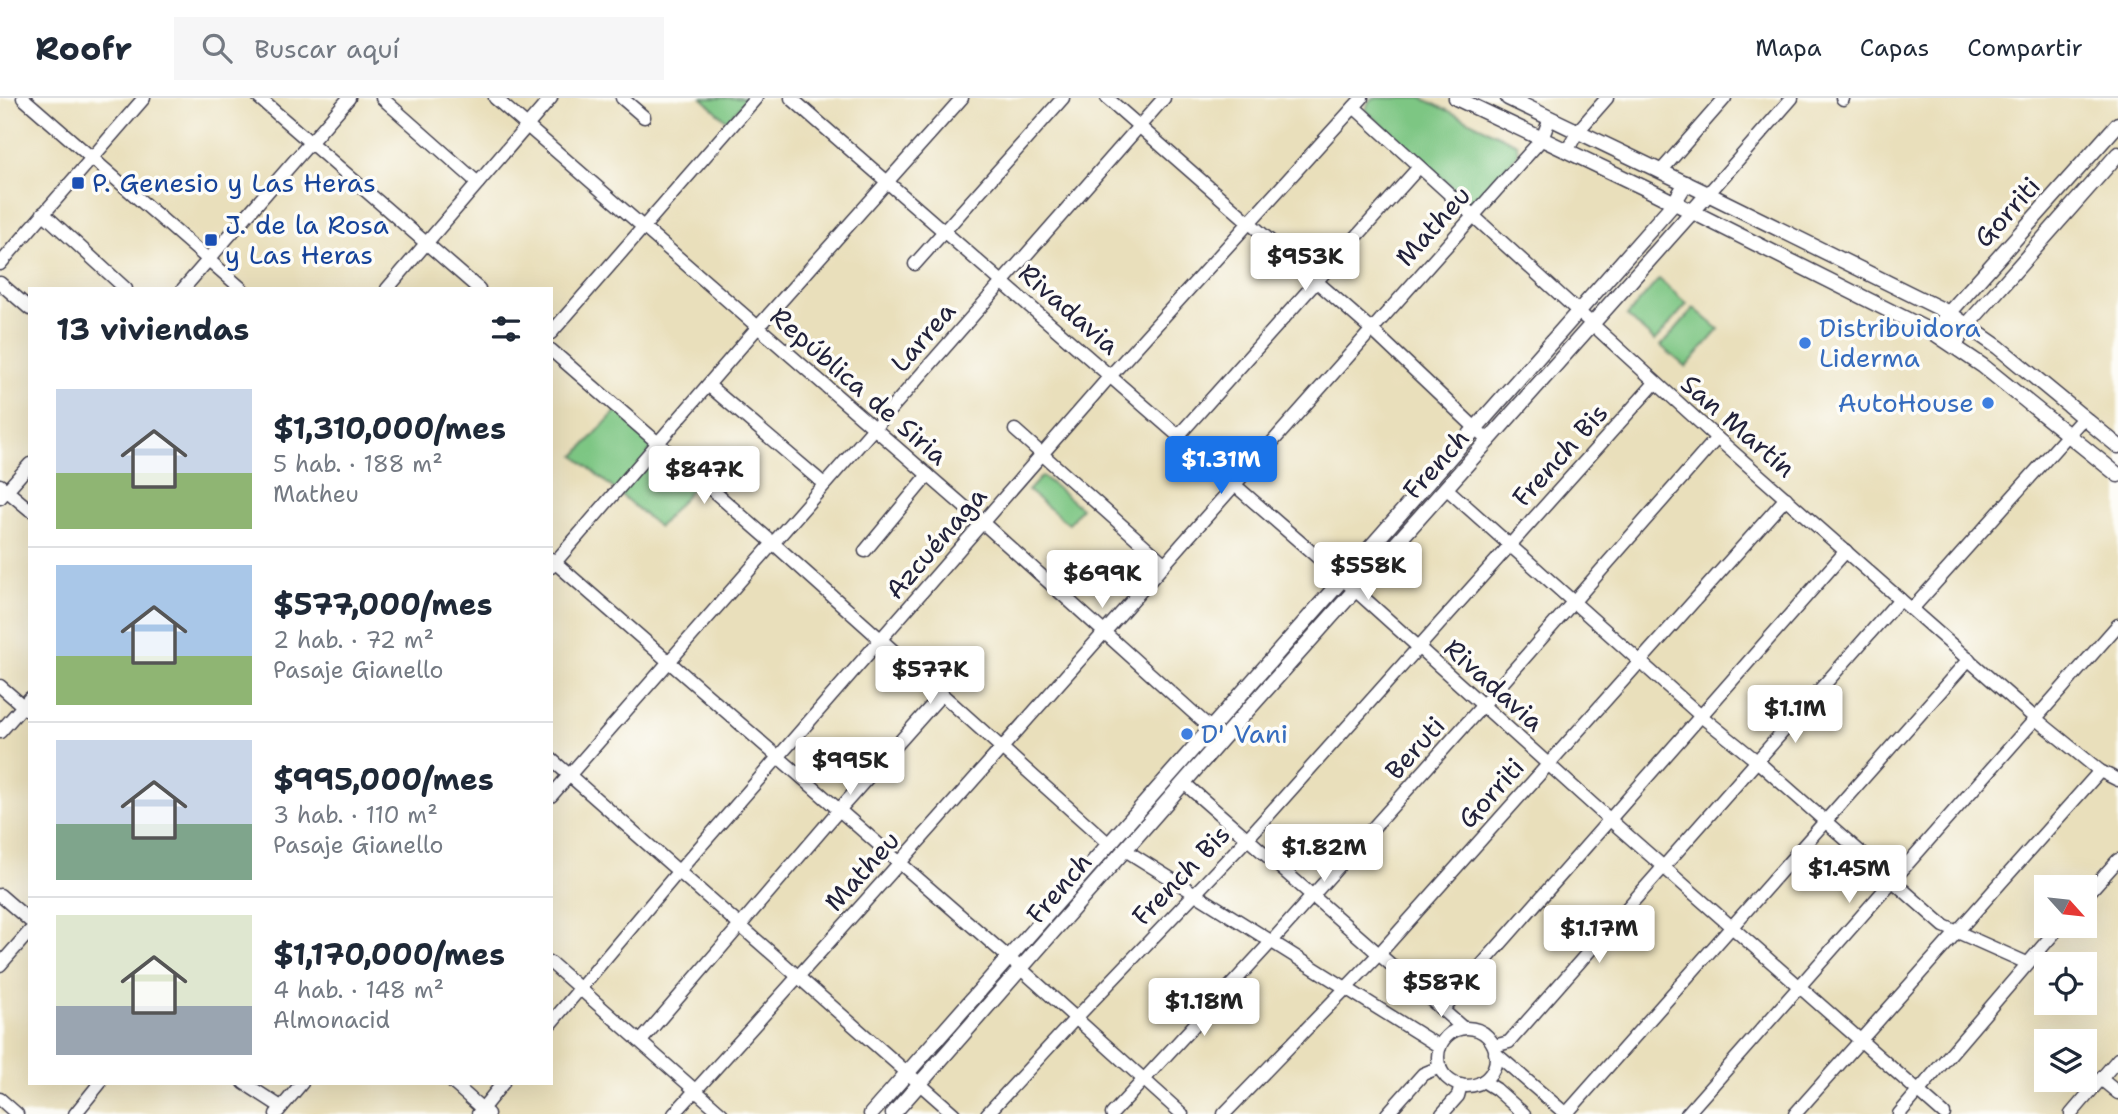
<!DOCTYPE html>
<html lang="es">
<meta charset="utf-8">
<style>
body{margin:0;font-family:"Shantell Sans",sans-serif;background:#f6f6f7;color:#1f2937;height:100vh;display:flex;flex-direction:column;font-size:26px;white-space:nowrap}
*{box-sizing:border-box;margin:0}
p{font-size:23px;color:#747a83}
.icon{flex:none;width:38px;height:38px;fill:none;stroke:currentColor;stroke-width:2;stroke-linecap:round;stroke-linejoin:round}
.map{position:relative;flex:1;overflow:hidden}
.panel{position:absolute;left:28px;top:189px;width:525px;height:798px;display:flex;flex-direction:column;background:#fff;border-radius:0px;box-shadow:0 7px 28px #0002}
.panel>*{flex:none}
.needle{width:46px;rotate:117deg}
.fabs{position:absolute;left:2034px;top:777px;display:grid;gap:14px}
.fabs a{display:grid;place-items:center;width:63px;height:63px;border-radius:0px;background:#fff;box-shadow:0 7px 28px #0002;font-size:35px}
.price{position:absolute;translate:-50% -60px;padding:0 16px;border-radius:7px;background:#fff;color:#222;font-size:23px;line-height:46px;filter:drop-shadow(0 2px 4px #0008)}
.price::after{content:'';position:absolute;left:50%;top:42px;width:21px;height:16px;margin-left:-10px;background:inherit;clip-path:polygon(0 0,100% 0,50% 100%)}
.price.on{background:#1a73e8;color:#fff}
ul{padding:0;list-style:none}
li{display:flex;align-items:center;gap:21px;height:175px;padding:0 28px}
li+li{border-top:2px solid #e0e1e3}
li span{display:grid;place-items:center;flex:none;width:196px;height:140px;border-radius:0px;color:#555}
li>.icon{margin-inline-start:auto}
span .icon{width:84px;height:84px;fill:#fffc;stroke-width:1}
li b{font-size:30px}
h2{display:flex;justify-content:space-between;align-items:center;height:84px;padding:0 28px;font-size:30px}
header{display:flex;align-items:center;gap:42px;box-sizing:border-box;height:98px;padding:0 35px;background:#fff;border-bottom:2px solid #e0e1e3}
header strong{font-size:33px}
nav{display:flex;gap:38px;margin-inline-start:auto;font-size:24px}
.search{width:490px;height:63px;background:#f6f6f7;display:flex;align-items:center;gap:18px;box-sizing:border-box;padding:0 24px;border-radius:0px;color:#747a83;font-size:26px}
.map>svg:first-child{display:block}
.green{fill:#7dc683;stroke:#50745f;stroke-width:2}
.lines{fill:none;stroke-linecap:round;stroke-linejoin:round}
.minor-casing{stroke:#403e4e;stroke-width:15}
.major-casing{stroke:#403e4e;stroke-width:17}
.minor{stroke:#fff;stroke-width:12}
.major{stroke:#fff;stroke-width:14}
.transit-dot{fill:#1a4fb4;stroke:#fdfcf7;stroke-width:2.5}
.shop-dot{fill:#3f7fe0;stroke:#fdfcf7;stroke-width:2.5}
.labels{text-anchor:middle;stroke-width:7;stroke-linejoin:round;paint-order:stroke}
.transit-label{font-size:26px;fill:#164399;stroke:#fdfcf7;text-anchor:start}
.street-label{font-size:26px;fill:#22223b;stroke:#fdfcf7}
.shop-label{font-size:26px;fill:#366cbe;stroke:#fdfcf7;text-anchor:start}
</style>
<header>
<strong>Roofr</strong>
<div class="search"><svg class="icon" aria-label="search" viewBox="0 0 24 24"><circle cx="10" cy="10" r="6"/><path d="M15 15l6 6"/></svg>Buscar aquí</div>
<nav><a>Mapa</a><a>Capas</a><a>Compartir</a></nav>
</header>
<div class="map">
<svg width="2118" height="1016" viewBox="0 0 2118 1016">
<rect width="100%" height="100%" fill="#fdfcf7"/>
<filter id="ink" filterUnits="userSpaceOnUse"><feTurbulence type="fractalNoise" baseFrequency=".0143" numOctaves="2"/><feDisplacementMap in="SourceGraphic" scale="14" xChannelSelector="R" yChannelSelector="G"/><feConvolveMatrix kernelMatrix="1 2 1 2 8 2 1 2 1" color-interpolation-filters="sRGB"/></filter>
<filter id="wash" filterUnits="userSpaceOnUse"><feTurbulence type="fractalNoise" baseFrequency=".00686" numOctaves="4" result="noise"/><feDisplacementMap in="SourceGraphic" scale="28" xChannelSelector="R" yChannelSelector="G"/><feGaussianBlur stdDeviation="1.57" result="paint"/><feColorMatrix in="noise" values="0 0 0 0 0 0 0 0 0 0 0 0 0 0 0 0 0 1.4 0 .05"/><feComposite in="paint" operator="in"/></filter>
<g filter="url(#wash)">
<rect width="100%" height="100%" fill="#e9dfbb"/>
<g class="green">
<polygon points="702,0 748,0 727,23"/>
<polygon points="1372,0 1422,0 1517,46 1518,56 1478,101 1469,104 1366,13 1368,5"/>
<polygon points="1659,181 1687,206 1655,243 1627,218"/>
<polygon points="1694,210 1719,231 1686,269 1661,248"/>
<polygon points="618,311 699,382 659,429 575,358"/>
<polygon points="1042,378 1081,410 1069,426 1028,393"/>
</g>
</g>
<g filter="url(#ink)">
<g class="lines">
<g class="minor-casing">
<g id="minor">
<polyline points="23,0 242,191"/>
<polyline points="259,0 479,191"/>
<polyline points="382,0 478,85"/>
<polyline points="495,0 983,425 1217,636"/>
<polyline points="622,0 644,19"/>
<polyline points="791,0 1355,492 1609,721 1944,1016"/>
<polyline points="1107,0 1372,232 1489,343"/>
<polyline points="1842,0 1843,1"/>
<polyline points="1354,9 1717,340 2036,621 2100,673 2118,682"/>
<polyline points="1567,53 1578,33 1607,0"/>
<polyline points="1661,73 1725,0"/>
<polyline points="1708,96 1792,0"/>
<polyline points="43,115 126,191"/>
<polyline points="0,166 144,0"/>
<polyline points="915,166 1063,0"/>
<polyline points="0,185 30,211"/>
<polyline points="183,191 349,0"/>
<polyline points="387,191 551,0"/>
<polyline points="551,235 756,0"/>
<polyline points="551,252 773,445 1109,746"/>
<polyline points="708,287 824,386"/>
<polyline points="1015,332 1164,465"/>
<polyline points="1179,337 1419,69"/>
<polyline points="0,387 30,412"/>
<polyline points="1447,391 1701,618 1758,664 1944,828 2027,865"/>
<polyline points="0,400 30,366"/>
<polyline points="865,453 928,377"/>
<polyline points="551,461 1009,860 1182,1016"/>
<polyline points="551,469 757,230 962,0"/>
<polyline points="1912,511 2084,319"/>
<polyline points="0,588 30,614"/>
<polyline points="0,634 30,600"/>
<polyline points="551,661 954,1016"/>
<polyline points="1184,685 1463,930"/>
<polyline points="551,698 1164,0"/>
<polyline points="1125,752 1440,949"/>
<polyline points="0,797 30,823"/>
<polyline points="2084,800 2118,762"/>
<polyline points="551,865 722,1016"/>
<polyline points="0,867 30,833"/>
<polyline points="1443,911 1846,453"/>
<polyline points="551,925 678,774 1111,277 1362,0"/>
<circle cx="1467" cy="959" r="29"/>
<polyline points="641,943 839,712 942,596"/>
<polyline points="1494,948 1509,944 1900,501"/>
<polyline points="1495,955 1566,1016"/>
<polyline points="2101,981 2118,995"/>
<polyline points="1483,983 1496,991 1524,1016"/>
<polyline points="244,985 281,1009"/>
<polyline points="453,985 488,1016"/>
<polyline points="0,1001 17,1016"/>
<polyline points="75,1016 100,985"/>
<polyline points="276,1016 302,985"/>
<polyline points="478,1016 503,985"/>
<path d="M674,1016C967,694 1251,365 1542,41L1550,20"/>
<polyline points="987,1016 1075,921 1247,741 1655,285"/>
<polyline points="1112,1016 1272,843 1483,607 1717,340"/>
<polyline points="1224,1016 1379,856 1786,400"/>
<polyline points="1387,1016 1423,976 1440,969"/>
<polyline points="1442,1016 1458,998 1461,987"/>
<polyline points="1566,1016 1969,561"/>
<polyline points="1687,1016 2118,527"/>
<polyline points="1795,1016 2100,673"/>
<polyline points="1899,1016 2060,828"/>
<polyline points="2071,1016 2118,961"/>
</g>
</g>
<g class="major-casing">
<g id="major">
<polyline points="1456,0 1651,93 1934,235 1983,268 2118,377"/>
<polyline points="1508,0 1708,96 1949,215 1998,249 2118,348"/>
<polyline points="1934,235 1949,215 2118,26"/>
<polyline points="1955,247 1968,226 2118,56"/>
<polyline points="871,1016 1674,105 1686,85"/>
<polyline points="893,1016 1222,641 1708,96"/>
</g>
</g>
<use href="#minor" class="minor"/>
<use href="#major" class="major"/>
</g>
</g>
<g class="transit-dot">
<rect x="71" y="78" width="14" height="14" rx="3.5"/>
<rect x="204" y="135" width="14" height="14" rx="3.5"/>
</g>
<g class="shop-dot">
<circle cx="1805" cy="245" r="7"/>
<circle cx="1988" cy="305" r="7"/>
<circle cx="1187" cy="636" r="7"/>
</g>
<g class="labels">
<g class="transit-label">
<text x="92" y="94">P. Genesio y Las Heras</text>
<text x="225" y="136">J. de la Rosa<tspan x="225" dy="30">y Las Heras</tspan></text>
</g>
<g class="street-label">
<text transform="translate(2007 114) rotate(-48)" y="9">Gorriti</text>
<text transform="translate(1433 128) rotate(-48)" y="9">Matheu</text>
<text transform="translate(1069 211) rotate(41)" y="9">Rivadavia</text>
<text transform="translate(923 239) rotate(-49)" y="9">Larrea</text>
<text transform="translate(859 288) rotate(41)" y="9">República de Siria</text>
<text transform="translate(1738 328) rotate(41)" y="9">San Martín</text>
<text transform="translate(1560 357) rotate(-48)" y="9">French Bis</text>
<text transform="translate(1436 366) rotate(-48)" y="9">French</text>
<text transform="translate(936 445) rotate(-49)" y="9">Azcuénaga</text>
<text transform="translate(1494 587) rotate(42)" y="9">Rivadavia</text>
<text transform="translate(1415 650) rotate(-48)" y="9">Beruti</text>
<text transform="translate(1491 695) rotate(-48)" y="9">Gorriti</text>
<text transform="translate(862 773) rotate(-48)" y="9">Matheu</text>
<text transform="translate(1181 777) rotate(-46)" y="9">French Bis</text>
<text transform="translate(1059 790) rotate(-49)" y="9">French</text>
</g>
<g class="shop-label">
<text x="1819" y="239">Distribuidora<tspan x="1819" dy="30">Liderma</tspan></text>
<text x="1974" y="314" text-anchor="end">AutoHouse</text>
<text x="1201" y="645">D' Vani</text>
</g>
</g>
</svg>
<div class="fabs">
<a><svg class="needle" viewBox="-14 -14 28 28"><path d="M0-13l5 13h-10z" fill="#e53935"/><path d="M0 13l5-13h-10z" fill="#747a83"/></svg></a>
<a><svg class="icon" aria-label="locate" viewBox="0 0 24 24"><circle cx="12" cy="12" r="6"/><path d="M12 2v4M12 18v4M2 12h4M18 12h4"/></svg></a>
<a><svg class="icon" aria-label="layers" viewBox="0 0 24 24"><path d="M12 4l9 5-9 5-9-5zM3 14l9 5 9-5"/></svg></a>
</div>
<b class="price" style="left:1305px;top:195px">$953K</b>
<b class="price on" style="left:1221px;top:398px">$1.31M</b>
<b class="price" style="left:704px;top:408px">$847K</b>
<b class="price" style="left:1368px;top:504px">$558K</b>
<b class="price" style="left:1102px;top:512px">$699K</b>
<b class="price" style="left:930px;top:608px">$577K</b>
<b class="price" style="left:1795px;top:647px">$1.1M</b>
<b class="price" style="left:850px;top:699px">$995K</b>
<b class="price" style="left:1324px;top:786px">$1.82M</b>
<b class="price" style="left:1849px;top:807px">$1.45M</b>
<b class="price" style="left:1599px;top:867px">$1.17M</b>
<b class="price" style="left:1441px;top:921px">$587K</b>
<b class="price" style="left:1204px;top:940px">$1.18M</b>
<section class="panel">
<h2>13 viviendas<svg class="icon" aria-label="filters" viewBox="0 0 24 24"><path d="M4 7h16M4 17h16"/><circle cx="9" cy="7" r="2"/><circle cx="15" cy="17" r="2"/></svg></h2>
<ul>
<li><span style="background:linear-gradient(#c9d6e8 60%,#8fb573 0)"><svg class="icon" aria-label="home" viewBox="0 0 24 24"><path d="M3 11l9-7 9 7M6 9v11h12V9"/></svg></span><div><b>$1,310,000/mes</b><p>5 hab. · 188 m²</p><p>Matheu</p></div></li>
<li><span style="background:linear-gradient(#a9c7e8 65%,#8fb573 0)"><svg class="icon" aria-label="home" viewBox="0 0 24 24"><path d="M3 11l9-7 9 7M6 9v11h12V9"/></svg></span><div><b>$577,000/mes</b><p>2 hab. · 72 m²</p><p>Pasaje Gianello</p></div></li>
<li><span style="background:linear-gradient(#c9d6e8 60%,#7fa58c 0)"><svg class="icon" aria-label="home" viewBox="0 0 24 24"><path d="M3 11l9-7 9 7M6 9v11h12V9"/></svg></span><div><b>$995,000/mes</b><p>3 hab. · 110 m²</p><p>Pasaje Gianello</p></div></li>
<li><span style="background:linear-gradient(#dfe7d0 65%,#9aa5b1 0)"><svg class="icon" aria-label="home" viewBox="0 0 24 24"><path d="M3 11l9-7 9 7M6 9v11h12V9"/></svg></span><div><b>$1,170,000/mes</b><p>4 hab. · 148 m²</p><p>Almonacid</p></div></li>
</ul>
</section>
</div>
